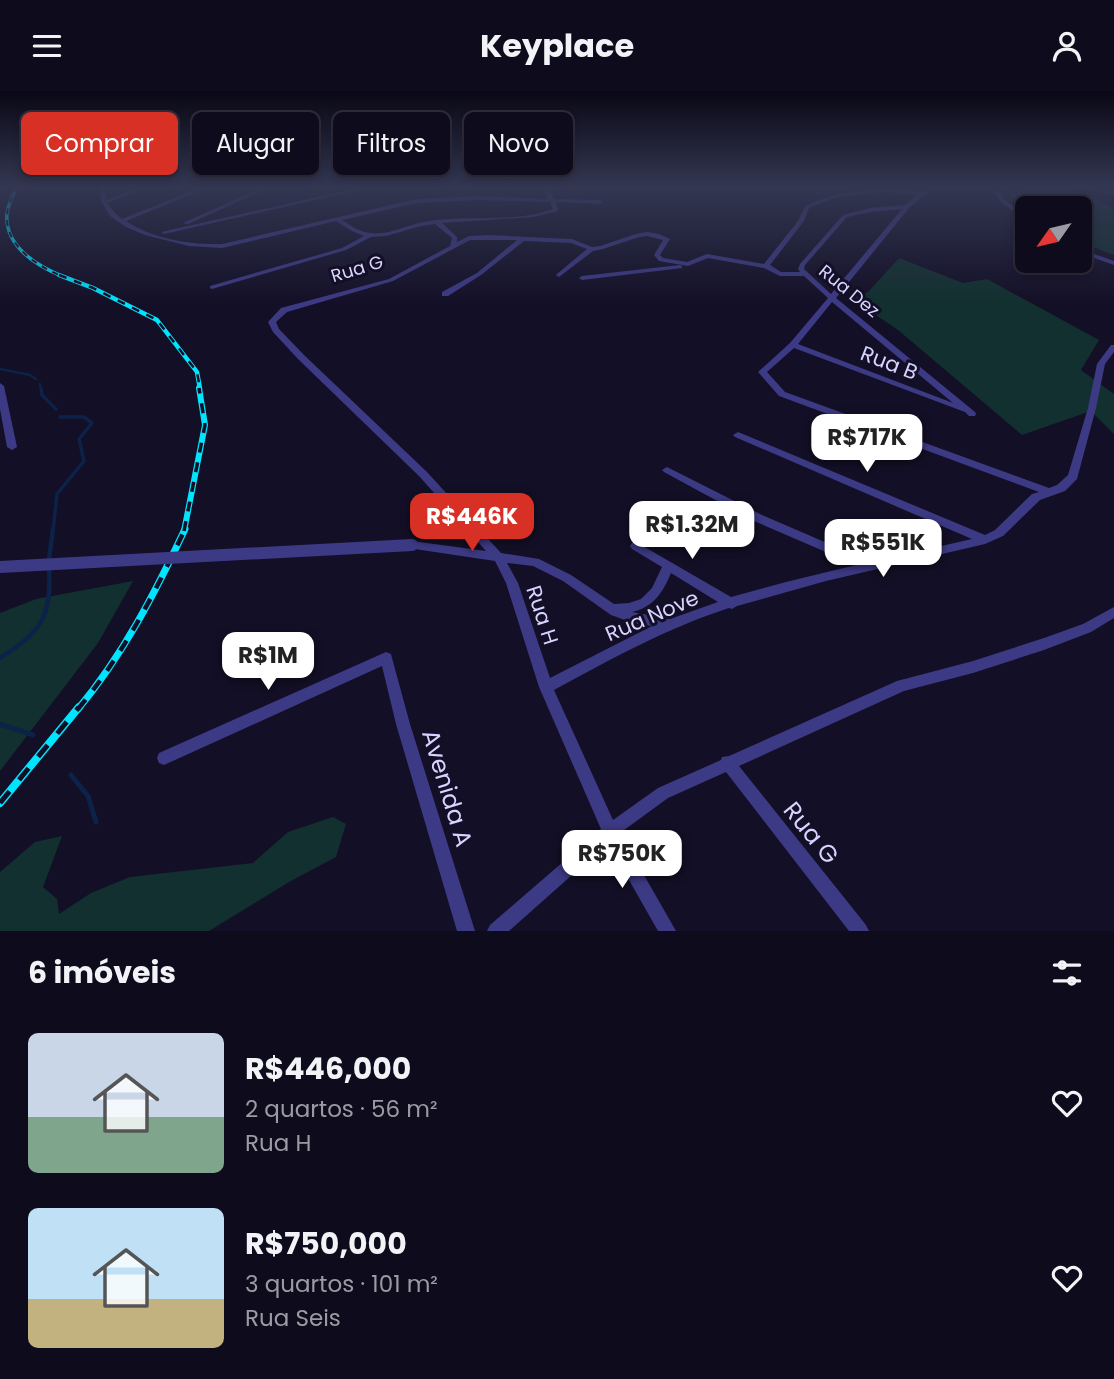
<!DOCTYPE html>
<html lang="pt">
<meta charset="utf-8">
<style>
body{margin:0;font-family:Poppins,sans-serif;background:#171425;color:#f1f3f6;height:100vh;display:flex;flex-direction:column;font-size:26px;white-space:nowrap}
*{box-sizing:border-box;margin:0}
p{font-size:23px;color:#9b9ba3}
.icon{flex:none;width:38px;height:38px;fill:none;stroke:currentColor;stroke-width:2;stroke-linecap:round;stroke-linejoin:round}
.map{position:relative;height:840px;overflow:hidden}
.sheet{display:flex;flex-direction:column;background:#0e0b1c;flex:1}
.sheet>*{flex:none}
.top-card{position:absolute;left:21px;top:21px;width:700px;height:63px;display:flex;gap:14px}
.needle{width:46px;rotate:236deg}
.controls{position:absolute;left:1015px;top:105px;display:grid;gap:14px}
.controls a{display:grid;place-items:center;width:77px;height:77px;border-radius:10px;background:#0e0b1c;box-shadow:0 4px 10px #0003,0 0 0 2px #2e2b3b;font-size:35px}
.price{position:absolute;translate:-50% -60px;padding:0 16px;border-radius:14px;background:#fff;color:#222;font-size:23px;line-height:46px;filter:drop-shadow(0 2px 4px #0008)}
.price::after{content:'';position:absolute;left:50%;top:42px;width:21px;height:16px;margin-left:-10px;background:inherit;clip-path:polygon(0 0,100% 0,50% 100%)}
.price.active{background:#d93025;color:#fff}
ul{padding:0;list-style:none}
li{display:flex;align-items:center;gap:21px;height:175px;padding:0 28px}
li span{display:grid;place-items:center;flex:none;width:196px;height:140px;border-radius:10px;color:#555}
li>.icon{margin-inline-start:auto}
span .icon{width:84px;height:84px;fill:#fffc;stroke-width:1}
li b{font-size:30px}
h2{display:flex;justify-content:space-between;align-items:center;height:84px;padding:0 28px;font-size:30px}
.chip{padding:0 24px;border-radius:10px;background:#0e0b1c;box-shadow:0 4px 10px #0003,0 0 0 2px #2e2b3b;font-size:24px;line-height:63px}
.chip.active{background:#d93025;color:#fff}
header{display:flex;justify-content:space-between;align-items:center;height:91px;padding:0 28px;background:#0e0b1c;font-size:32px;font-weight:700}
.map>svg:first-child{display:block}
.green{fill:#12302f}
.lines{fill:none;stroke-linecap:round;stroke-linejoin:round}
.stream-far3{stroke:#0c2248;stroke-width:2.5}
.stream-far2{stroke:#0c2248;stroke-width:3.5}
.stream-far1{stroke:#0c2248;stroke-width:4.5}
.stream{stroke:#0c2248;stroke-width:5}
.minor{fill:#3d3a85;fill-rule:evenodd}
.rail-far4-casing{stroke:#00e5ff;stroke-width:3.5}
.rail-far3-casing{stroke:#00e5ff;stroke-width:4.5}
.rail-far2-casing{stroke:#00e5ff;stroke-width:6}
.rail-far1-casing{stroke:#00e5ff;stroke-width:7}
.rail-casing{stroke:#00e5ff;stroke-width:8}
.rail-far4{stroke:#130f26;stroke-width:2;stroke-dasharray:6;stroke-linecap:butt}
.rail-far3{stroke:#130f26;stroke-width:2.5;stroke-dasharray:8;stroke-linecap:butt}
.rail-far2{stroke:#130f26;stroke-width:3.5;stroke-dasharray:10;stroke-linecap:butt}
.rail-far1{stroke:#130f26;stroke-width:4.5;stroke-dasharray:12;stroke-linecap:butt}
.rail{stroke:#130f26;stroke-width:5;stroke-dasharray:15;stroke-linecap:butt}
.minor-bridge{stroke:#3d3a85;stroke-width:12}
.labels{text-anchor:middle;stroke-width:6;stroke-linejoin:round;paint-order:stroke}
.far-street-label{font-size:18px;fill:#d9d4ff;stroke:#130f26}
.street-label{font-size:21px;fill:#d9d4ff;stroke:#130f26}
.near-street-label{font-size:24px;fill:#d9d4ff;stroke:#130f26}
</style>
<header><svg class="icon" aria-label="menu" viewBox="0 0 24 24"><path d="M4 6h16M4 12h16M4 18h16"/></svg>Keyplace<svg class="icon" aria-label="person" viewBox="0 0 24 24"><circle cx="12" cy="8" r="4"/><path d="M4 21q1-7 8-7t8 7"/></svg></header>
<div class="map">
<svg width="1114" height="840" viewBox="0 0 1114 840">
<rect width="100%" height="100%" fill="#130f26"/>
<g class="green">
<path d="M1006,95C1048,95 1078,94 1114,118V164L1080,151V117H1027V120L1011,107Z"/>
<polygon points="899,167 963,192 987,188 1099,249 1081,279 1114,303 1114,343 1091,320 1022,344 898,239 852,208 868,201"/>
<polygon points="133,490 98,552 0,680 0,522 36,508"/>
<polygon points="333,726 346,733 336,766 289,791 209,840 0,840 0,781 35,751 62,745 43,796 57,808 59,823 91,802 130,786 253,772 288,741"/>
</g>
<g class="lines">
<g class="stream-far3">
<polyline points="0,278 30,284 36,288"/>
<polyline points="40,293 41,298"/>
</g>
<g class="stream-far2">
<polyline points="41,297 42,304 56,318"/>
<polyline points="53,440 57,403 84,370 79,348 92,332 84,326 60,326"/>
</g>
<g class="stream-far1">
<polyline points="49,469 53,438"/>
<path d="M0,567C41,541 52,526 49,477"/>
</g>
<g class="stream">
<polyline points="0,633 33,644"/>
<polyline points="71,684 88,705 96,731"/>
</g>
<g class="minor">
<path d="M100,95H106V109L143,95H151L107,112L115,122L122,128L204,95H212L126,130C153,148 190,154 222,153L417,108L478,105L548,108L541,95H547L554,108L600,109L603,111L600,113L556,111L558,120L533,126L442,132L457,146V151L469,145L489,144L572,148L592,156L600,155L636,143L647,141L659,143L670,148L660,164L663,167L687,171L707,163L764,173L798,130L805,115C841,98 883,94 921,100L927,95H933L926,103L909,117L836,207L975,321L976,323L975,325H969L965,321L794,257L767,281L785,301L1049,397L1057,394L1068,384L1088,317L1097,273L1111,254H1114V261L1105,273L1096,317L1077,388L1065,400L1040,409L1003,445L985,453L826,490L737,515L732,518L729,517C667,537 611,568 554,599L613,729L658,697L721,669L722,666L729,665L897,590L973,570L1044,547L1083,533L1114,516V527L1091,541L1044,559L973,582L904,600L739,675L866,834L869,840H849L726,681L668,707L620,742L676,840H658L608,752L509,840H487L490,834L601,738L539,596L506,492L495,470L408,457L406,454L408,451L412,450L486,460L419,385L298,268L273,241L268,231L281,217L389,188L450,155L452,147L435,133L421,135L386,145L371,146L346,159L212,198L210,197V195L342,157L364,145L352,140L336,130L222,157L189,155L145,144L126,136L110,125L101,110ZM881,101L918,103L905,114L870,117L843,124L800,173L798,178L800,181H781L770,174L804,130L809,117L834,107ZM478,109L550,111L553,118C514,133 465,123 424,131C406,134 390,144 371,142C360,141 351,135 342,129L417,112ZM902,118L831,203L804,178L805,174L847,126L870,121ZM647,145L663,149L654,164L659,170L688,175L708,167L764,177L780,185H804L828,207L790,252L758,281L779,305L1039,401L1032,403L995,439L985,444L738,341L733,344L735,346L972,448L871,471L762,424L667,376L662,379L664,381L754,430L856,474L786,491L731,506L636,451L632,452L630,455L632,458L662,476L652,497L641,508L629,512L614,513L571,484L539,468L501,462L427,381L304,264L279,238L276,231L287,221L393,190L470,149H517L477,182L442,201V205H448L481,184L524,150L571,152L587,158L557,183L556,184L559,186L593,160L603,158L639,146ZM832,211L953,312L798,253ZM507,472L533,475L563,490L611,524L633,532L652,535L550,587L518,492ZM671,482L718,511L670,528L632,521C654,516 663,501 671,482Z"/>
<polygon points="266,95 273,95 188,133 183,132"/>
<polygon points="367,95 377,95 164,143 161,141"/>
<polygon points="599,95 607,95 608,96 605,98"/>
<polygon points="711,95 800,95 797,97 714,97"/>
<polygon points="990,95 996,95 1006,110 1027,125 1027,130 1002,112"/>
<polygon points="1074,95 1085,95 1114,100 1114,104"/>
<polygon points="1080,158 1114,170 1114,174 1080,162"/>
<polygon points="680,174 682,175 682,177 582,189 579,187 582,185"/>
<polygon points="0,292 4,295 17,356 12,359 7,356 0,318"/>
<polygon points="386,561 391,563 392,567 410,633 475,840 457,840 396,633 382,575 164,674 159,672 157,667 159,662"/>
</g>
<g class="rail-far4-casing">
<path id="rail-far4" d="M17,95C14,103 8,113 7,122C4,155 37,175 64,186"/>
</g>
<g class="rail-far3-casing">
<polyline id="rail-far3" points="59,184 93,197 157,229 197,281 200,298"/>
</g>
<g class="rail-far2-casing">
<polyline id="rail-far2" points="184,440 205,334 199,297"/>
</g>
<g class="rail-far1-casing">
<path id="rail-far1" d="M78,618C123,564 155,502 185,438"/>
</g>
<g class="rail-casing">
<polyline id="rail" points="0,712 79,616"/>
</g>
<use href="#rail-far4" class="rail-far4"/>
<use href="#rail-far3" class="rail-far3"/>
<use href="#rail-far2" class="rail-far2"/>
<use href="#rail-far1" class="rail-far1"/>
<use href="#rail" class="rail"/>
<polyline class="minor-bridge" points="0,476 412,454"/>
</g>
<linearGradient id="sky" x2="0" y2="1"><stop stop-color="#0a0815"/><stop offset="0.45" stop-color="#333752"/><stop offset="1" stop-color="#333752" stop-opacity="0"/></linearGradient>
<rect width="1114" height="213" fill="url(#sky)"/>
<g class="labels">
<g class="far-street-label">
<text transform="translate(357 178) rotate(-17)" y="6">Rua G</text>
<text transform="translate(849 200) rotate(39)" y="6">Rua Dez</text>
</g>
<g class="street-label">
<text transform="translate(889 272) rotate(21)" y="7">Rua B</text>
<text transform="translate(542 524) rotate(72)" y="7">Rua H</text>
<text transform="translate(652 525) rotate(-23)" y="7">Rua Nove</text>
</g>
<g class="near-street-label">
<text transform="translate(447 697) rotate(73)" y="8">Avenida A</text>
<text transform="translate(811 742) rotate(51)" y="8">Rua G</text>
</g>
</g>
</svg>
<div class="controls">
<a><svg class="needle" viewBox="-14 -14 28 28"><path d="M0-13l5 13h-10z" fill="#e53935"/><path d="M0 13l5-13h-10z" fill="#9b9ba3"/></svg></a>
</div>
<b class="price" style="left:867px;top:383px">R$717K</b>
<b class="price active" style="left:472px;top:462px">R$446K</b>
<b class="price" style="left:692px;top:470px">R$1.32M</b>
<b class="price" style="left:883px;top:488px">R$551K</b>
<b class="price" style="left:268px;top:601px">R$1M</b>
<b class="price" style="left:622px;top:799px">R$750K</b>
<div class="top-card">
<a class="chip active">Comprar</a>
<a class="chip">Alugar</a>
<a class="chip">Filtros</a>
<a class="chip">Novo</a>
</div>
</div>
<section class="sheet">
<h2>6 imóveis<svg class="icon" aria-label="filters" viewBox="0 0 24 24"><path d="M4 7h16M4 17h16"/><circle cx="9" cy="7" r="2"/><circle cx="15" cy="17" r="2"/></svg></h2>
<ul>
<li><span style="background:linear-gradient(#c9d6e8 60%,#7fa58c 0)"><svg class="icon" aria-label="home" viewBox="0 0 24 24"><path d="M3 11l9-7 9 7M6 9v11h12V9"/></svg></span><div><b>R$446,000</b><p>2 quartos · 56 m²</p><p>Rua H</p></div><svg class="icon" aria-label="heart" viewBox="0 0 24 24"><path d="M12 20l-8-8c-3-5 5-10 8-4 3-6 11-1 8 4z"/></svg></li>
<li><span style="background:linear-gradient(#bfe0f5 65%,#c2b280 0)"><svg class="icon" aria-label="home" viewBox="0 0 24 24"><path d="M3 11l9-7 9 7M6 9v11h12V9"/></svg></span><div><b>R$750,000</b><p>3 quartos · 101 m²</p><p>Rua Seis</p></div><svg class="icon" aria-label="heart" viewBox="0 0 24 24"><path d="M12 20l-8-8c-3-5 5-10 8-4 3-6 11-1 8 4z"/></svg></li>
</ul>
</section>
